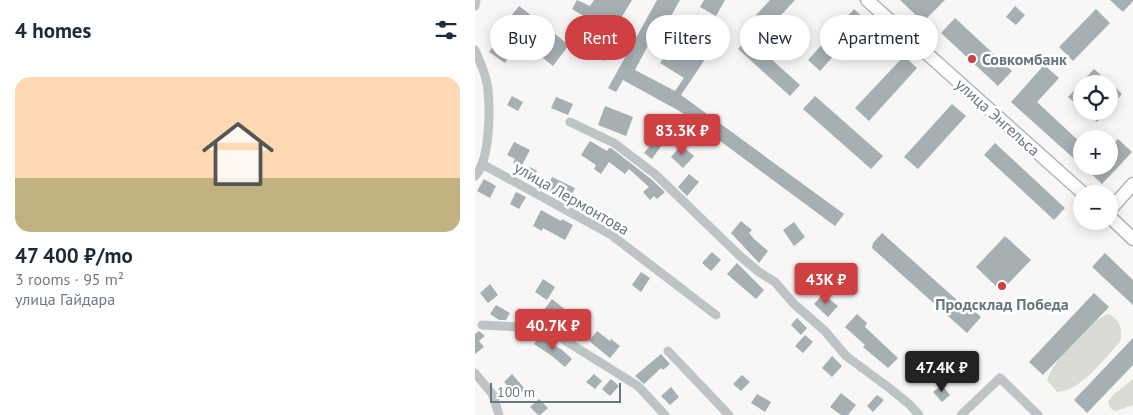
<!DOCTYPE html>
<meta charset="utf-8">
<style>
body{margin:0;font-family:"PT Sans",sans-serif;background:#f2f2f3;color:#1f2937;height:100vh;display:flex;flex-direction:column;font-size:19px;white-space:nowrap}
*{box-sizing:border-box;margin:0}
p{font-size:16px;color:#747a83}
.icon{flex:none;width:28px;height:28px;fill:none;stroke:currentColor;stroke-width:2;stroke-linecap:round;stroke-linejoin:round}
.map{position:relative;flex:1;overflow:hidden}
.sheet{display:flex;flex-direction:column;background:#fff;width:475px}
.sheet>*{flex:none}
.top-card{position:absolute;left:15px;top:15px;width:475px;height:45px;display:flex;gap:10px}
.tools{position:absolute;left:598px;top:75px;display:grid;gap:10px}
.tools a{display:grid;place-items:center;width:45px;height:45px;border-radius:50%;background:#fff;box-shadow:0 2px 12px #0003;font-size:25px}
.scale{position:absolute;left:15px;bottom:12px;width:131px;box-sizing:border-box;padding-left:5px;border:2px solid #66797d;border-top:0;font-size:14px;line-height:18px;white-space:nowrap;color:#66797d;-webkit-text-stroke:4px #fff;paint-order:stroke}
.price{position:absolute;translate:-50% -42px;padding:0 11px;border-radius:5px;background:#ce4041;color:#fff;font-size:16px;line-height:32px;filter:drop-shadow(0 1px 2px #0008)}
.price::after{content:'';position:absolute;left:50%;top:30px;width:15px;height:11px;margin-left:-8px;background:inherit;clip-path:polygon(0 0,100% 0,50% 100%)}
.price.on{background:#222;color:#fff}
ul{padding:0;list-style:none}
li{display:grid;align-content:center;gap:10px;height:265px;padding:0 15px}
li+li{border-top:1px solid #e0e1e3}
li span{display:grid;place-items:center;height:155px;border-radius:15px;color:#555}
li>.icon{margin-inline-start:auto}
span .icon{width:90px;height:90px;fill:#fffc;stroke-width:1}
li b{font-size:21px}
h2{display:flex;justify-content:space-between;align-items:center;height:60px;padding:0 15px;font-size:21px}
.tag{padding:0 18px;border-radius:22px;background:#fff;box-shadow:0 2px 12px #0003;font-size:18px;line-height:45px}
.tag.on{background:#ce4041;color:#fff}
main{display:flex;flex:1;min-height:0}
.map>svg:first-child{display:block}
.green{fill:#d9dcd5}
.building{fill:#a6afb2}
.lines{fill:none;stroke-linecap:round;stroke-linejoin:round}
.secondary-casing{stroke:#b0b8ba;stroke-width:15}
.street{stroke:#bec3c5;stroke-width:9}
.secondary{stroke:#fff;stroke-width:12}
.poi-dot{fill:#ce4041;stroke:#fff;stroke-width:2}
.labels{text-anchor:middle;stroke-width:5;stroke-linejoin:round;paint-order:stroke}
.poi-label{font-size:16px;font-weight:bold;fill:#66797d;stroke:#fff;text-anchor:start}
.street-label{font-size:16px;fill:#66797d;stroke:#fff}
</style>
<main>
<section class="sheet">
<h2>4 homes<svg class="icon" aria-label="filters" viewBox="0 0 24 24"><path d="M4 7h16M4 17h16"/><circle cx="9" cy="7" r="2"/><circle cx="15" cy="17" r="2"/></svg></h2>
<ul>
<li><span style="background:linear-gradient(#ffd9b3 65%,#c2b280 0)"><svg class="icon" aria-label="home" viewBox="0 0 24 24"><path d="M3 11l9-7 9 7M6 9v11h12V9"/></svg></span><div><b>47 400 ₽/mo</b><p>3 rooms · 95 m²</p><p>улица Гайдара</p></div></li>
</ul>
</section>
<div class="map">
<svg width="658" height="415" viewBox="0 0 658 415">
<rect width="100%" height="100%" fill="#f8f7f6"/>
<g class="green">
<path d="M632,314C644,317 649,330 645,342C629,359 606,391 582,392L572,380C581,357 610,326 632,314Z"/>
<polygon points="658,379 658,405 641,411 635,408 633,402 637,396"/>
</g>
<g class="building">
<polygon points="102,0 115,6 119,0 157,0 137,33 97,9"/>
<polygon points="182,0 205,0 182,41 177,38 160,70 200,91 209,78 185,63 208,29 232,43 242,27 249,31 206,95 369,214 360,226 206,112 148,80 141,92 133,88"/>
<polygon points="229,0 250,0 241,16 225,7"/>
<polygon points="295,0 320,0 295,27 281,15"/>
<polygon points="425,0 470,0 448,22"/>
<polygon points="635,0 658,0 658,1 648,12"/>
<polygon points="44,6 94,45 78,66 28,26"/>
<polygon points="540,6 550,15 541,25 531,17"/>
<polygon points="379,9 391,20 345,71 333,60"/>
<polygon points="621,9 635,23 598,61 584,47"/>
<polygon points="480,18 537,71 523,86 466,33"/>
<polygon points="105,32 136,50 130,61 99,43"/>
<polygon points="273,38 325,85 315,96 263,49"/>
<polygon points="20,44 35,55 30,63 14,52"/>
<polygon points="429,56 442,68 394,121 380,108"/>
<polygon points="569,65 584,78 562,102 606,143 606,165 536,102"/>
<polygon points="619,69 626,75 619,84 606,84 606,98 601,104 593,97"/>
<polygon points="640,87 647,94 634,109 634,94"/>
<polygon points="37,96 48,102 43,111 32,105"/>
<polygon points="340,96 408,156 396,169 328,109"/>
<polygon points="81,97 98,104 93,115 76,108"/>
<polygon points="477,104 491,116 443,169 429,157"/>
<polygon points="130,106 158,117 151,136 123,125"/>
<polygon points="618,111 632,111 622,122 615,115"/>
<polygon points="643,139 657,152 627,184 608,166 634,166 634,149"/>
<polygon points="115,141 132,151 134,148 136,148 176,179 190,192 182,199 179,196 175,200 168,192 174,187 154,169 150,174 134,162 126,174 119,169 121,165 106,155"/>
<polygon points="179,141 186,146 177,159 169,153"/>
<polygon points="39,142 55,150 46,167 38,163 40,159 32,155"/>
<polygon points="520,143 590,208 579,220 509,155"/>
<polygon points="206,145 219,156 208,168 196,157"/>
<polygon points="55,167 62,171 57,182 50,178"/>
<polygon points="214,174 224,182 212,196 203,187"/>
<polygon points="77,177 100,188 93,202 71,189"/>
<polygon points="9,179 21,186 15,198 2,191"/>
<polygon points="41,192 51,197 44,209 35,204"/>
<polygon points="66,210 86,221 87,219 98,225 90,240 68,228 67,231 58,226"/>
<polygon points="266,221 277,230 274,233 279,239 293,251 284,263 256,233"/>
<polygon points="319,222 330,237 319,246 308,230"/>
<polygon points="407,233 493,310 496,308 506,317 492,333 397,248 398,243"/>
<polygon points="530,236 556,260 526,291 501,267"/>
<polygon points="237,252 246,260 236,271 227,263"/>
<polygon points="630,253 658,280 658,305 617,267"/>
<polygon points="262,263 289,290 281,299 252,274"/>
<polygon points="166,272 175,278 166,292 157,285"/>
<polygon points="68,279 80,287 72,300 60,292"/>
<polygon points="15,284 23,295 13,303 5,293"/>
<polygon points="619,293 634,307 568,375 554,362"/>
<polygon points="348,294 363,306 353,317 339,304"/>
<polygon points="77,299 92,311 84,322 69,310"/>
<polygon points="21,305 35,313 31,320 24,320 15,314"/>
<polygon points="382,314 392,323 390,327 423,358 413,368 388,347 390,345 370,327"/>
<polygon points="322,318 332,328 326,335 316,325"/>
<polygon points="4,331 10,336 4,341 9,347 0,354 0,334"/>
<polygon points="122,331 135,341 136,339 145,346 135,358 114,341"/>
<polygon points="330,335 338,342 328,353 320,346"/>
<polygon points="65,336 87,350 97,359 90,367 77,356 59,344"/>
<polygon points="658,338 658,365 612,413 599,400"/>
<polygon points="186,354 195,364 188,370 186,368 169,384 160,376"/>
<polygon points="357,356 367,366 357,377 347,368"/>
<polygon points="452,357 459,366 449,375 441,366"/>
<polygon points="37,374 50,389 42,396 29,382"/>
<polygon points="119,374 127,381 120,389 111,382"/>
<polygon points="267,375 275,382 266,391 258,384"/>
<polygon points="136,379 144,386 135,396 127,389"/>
<polygon points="467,385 475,395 467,402 458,392"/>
<polygon points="196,387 204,397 195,405 186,396"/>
<polygon points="366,393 381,405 373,415 366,415 355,407"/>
<polygon points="282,394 296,402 290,412 276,403"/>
<polygon points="402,395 409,400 398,412 392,406"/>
<polygon points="64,399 73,408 65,415 63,415 55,407"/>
</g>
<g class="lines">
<g class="secondary-casing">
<g id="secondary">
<polyline points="392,0 609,194"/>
<polyline points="634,211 658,184"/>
<polyline points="634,216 658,239"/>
</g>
</g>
<g class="street">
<polyline points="0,6 1,0"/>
<path d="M0,50C5,62 12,76 13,90C15,111 15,161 0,176"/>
<polyline points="95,122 139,143 180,174 266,257 284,272 300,282 319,304 350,331 371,356 413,387 434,404 444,415"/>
<polyline points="7,164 135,234 241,315"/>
<polyline points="7,325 60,328 78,333 163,386 190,415"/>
<polyline points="193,351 254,415"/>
<polyline points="0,373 18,395 24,415"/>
<polyline points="486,415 525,378 563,415"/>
</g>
<use href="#secondary" class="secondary"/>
</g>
<g class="poi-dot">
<circle cx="497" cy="59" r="5"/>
<circle cx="527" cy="286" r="5"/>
</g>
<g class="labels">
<g class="poi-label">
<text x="507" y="65">Совкомбанк</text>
<text x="527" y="310" text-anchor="middle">Продсклад Победа</text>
</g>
<g class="street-label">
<text transform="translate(523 117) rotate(42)" y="6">улица Энгельса</text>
<text transform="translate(97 198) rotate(30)" y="6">улица Лермонтова</text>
</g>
</g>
</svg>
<div class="tools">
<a><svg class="icon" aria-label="locate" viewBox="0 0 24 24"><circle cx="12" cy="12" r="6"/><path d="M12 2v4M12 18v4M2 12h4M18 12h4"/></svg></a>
<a>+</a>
<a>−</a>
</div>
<div class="scale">100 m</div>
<b class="price" style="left:207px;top:156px">83.3K ₽</b>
<b class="price" style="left:351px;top:305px">43K ₽</b>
<b class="price" style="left:78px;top:351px">40.7K ₽</b>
<b class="price on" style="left:467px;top:393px">47.4K ₽</b>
<div class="top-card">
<a class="tag">Buy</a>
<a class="tag on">Rent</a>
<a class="tag">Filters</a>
<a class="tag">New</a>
<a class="tag">Apartment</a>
</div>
</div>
</main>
